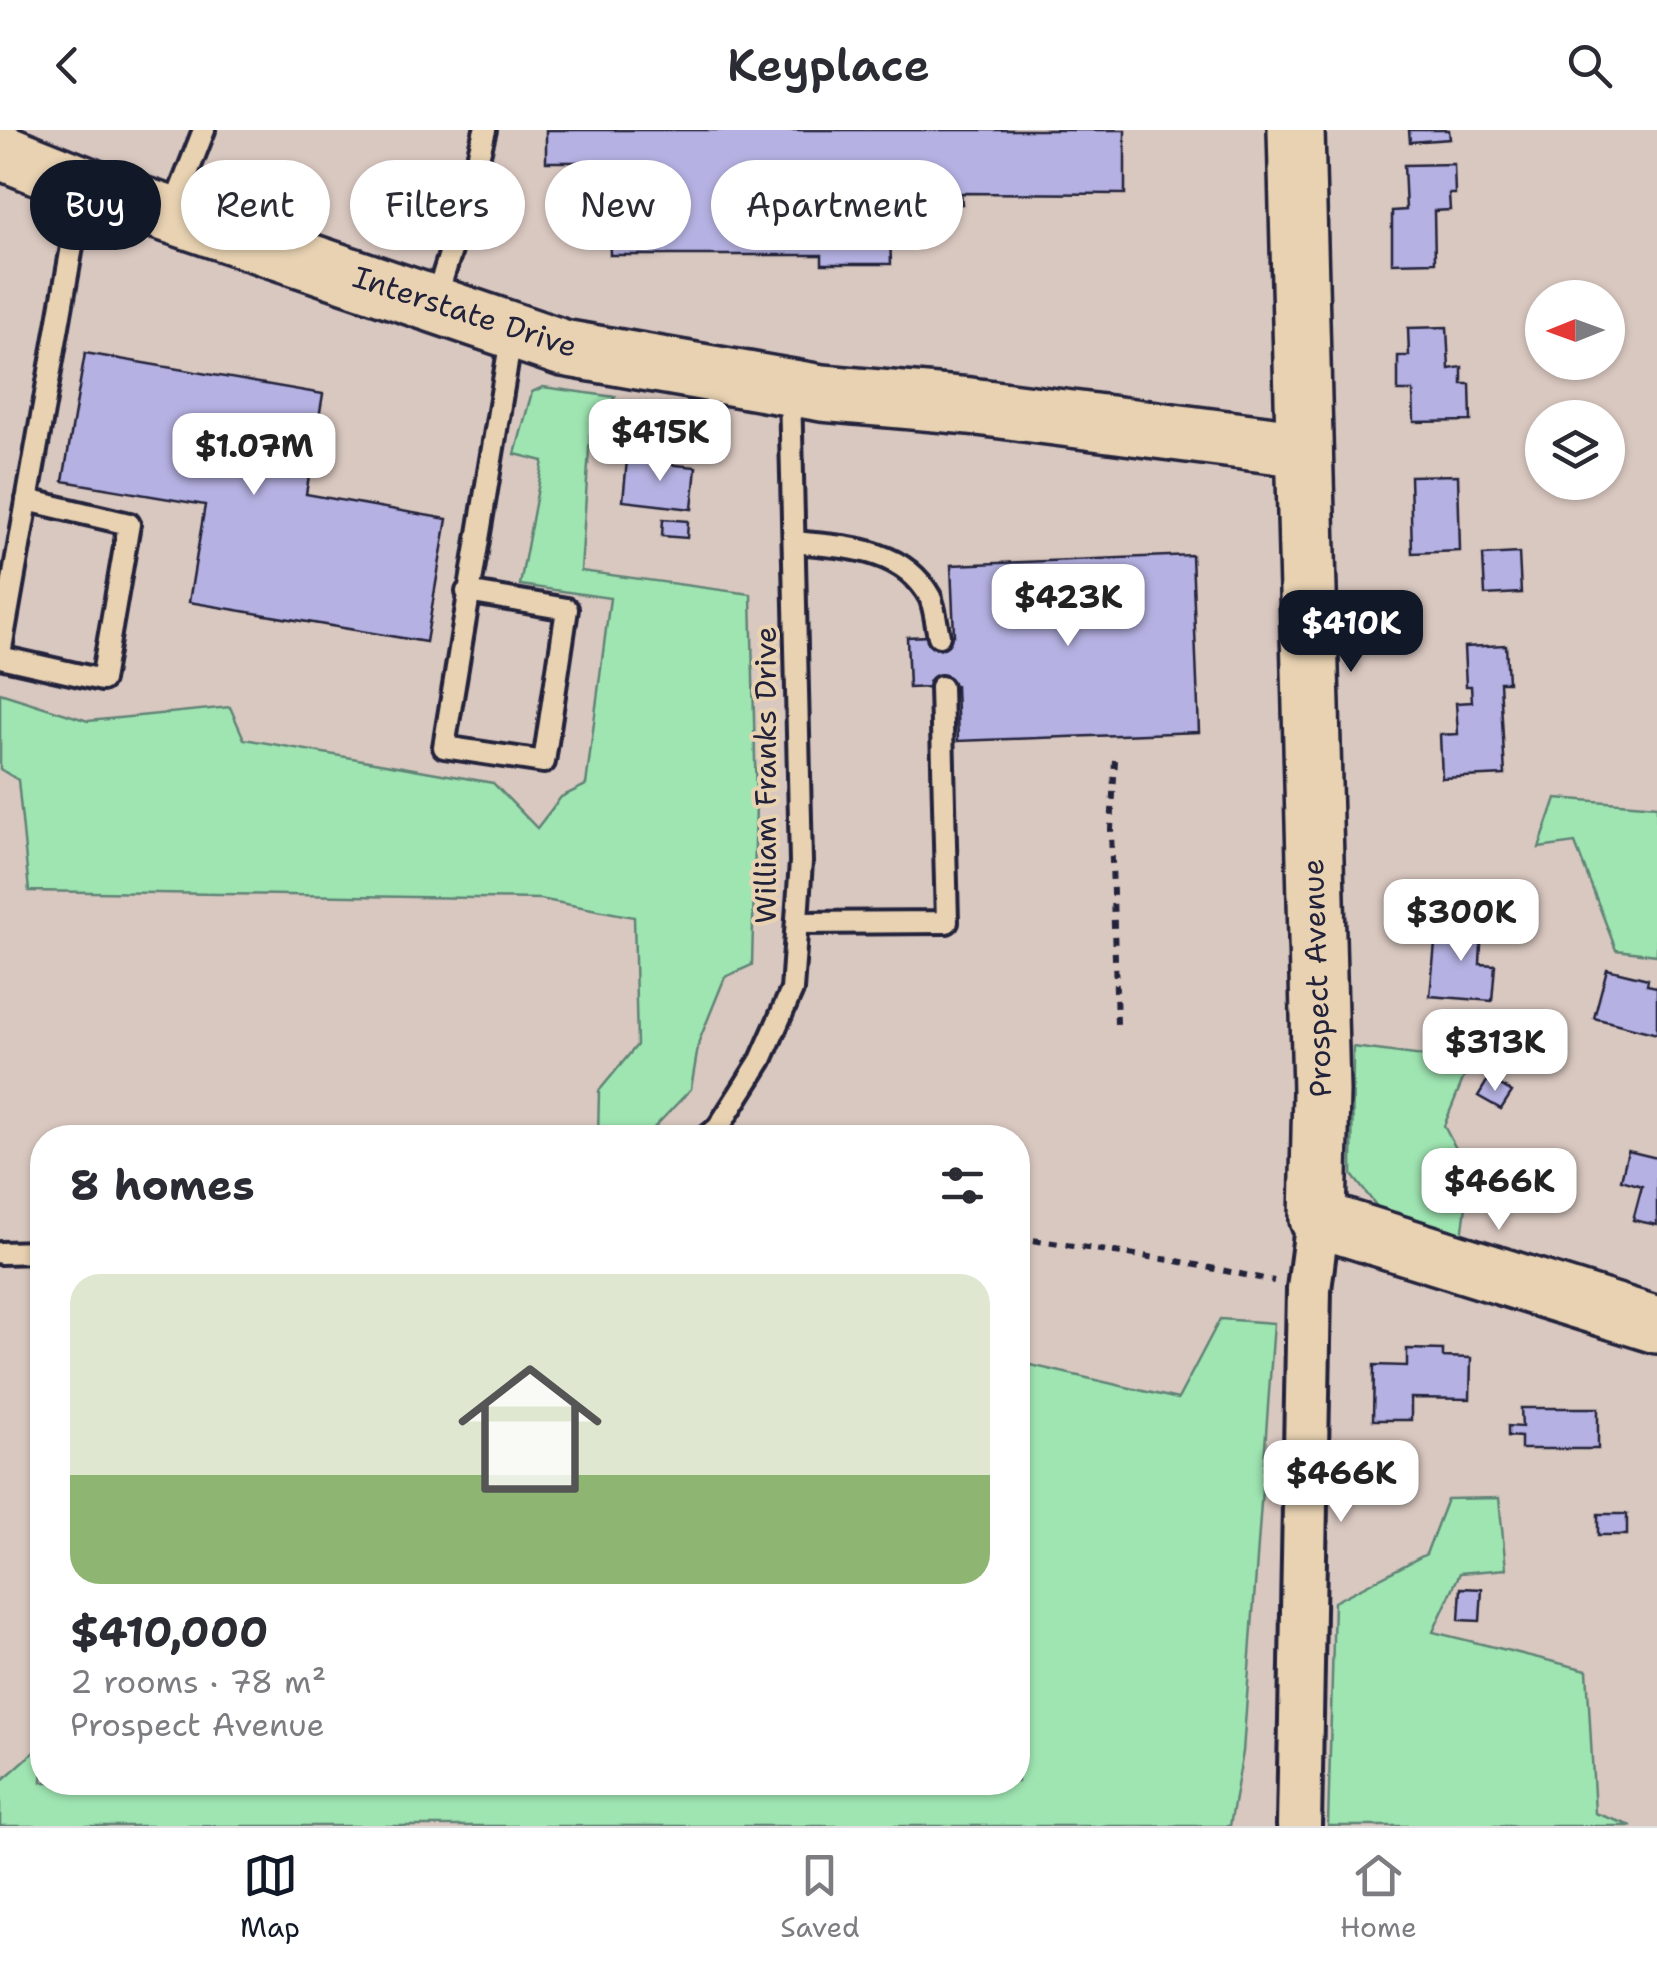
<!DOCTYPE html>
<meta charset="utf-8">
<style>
body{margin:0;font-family:"Shantell Sans",sans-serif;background:#f2f2f3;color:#2b2b33;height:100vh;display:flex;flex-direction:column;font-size:38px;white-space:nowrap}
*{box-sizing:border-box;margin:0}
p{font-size:32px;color:#7c7c81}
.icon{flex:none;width:55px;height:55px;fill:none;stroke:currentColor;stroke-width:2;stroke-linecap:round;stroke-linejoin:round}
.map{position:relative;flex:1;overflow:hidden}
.sheet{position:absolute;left:30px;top:995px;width:1000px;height:670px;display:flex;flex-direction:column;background:#fff;border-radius:40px;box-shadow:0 2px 8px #0004}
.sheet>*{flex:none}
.top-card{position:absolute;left:30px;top:30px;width:1000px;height:90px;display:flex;gap:20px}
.needle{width:65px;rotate:269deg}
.fabs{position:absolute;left:1525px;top:150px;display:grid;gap:20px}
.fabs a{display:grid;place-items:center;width:100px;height:100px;border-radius:50%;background:#fff;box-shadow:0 2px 8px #0004;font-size:50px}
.price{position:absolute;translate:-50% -85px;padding:0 22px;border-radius:20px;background:#fff;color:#222;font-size:32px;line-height:65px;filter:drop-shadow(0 2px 5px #0008)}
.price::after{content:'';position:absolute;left:50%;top:60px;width:30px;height:22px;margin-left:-15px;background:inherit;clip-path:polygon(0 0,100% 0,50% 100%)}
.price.selected{background:#111827;color:#fff}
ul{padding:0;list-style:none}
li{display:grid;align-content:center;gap:20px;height:530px;padding:0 40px}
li+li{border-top:2px solid #e1e1e2}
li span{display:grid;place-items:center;height:310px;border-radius:30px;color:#555}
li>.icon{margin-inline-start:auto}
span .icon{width:180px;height:180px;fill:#fffc;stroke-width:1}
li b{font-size:42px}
h2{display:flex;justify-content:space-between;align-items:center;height:120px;padding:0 40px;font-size:42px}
.tag{padding:0 35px;border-radius:45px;background:#fff;box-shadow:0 2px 8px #0004;font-size:35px;line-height:90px}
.tag.selected{background:#111827;color:#fff}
header{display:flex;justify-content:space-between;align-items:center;height:130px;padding:0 40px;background:#fff;font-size:45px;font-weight:600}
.tab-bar{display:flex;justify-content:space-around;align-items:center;height:140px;border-top:2px solid #e1e1e2;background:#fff;font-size:28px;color:#7c7c81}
.tab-bar a{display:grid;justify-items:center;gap:5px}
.tab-bar .selected{color:#111827}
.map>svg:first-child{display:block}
.green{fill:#9fe5b2;stroke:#608476;stroke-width:2.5}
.building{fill:#b5b1e2;stroke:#22223b;stroke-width:2.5}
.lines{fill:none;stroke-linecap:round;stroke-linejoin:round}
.lane-casing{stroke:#22223b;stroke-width:28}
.street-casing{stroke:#22223b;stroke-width:50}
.secondary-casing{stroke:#22223b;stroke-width:62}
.path{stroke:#22223b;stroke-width:6;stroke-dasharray:8 8;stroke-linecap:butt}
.lane{stroke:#e8d2b2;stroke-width:20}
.street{stroke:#e8d2b2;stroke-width:42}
.secondary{stroke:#e8d2b2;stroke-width:55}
.labels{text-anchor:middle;stroke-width:8;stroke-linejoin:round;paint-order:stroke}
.street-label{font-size:30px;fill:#22223b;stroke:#e8d2b2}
</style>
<header><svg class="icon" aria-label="back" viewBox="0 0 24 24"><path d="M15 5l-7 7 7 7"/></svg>Keyplace<svg class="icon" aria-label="search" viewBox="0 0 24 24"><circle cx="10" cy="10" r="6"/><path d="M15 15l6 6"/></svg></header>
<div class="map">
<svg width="1657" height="1696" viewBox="0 0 1657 1696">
<rect width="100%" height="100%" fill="#d9c8c0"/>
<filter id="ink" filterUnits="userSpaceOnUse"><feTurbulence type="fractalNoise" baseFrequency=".01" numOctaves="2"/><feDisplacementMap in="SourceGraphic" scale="20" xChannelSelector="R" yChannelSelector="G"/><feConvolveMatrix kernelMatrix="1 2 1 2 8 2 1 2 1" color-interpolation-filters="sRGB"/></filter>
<g filter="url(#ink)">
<g class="green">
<polygon points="543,257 615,267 590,304 581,441 751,464 756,672 752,835 725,847 699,911 691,959 645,1007 598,1007 599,961 637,915 634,787 540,769 29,761 18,650 0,639 0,563 88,591 230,577 244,609 493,653 537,698 561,667 586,655 610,468 520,455 543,331 515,324 532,262"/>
<polygon points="1556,668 1657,676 1657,825 1616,820 1575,713 1539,718"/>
<polygon points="1353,917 1470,932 1444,996 1470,1045 1462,1108 1386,1088 1352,1045"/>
<polygon points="1220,1189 1274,1193 1243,1622 1230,1696 0,1696 0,1652 42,1615 42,1652 1018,1652 1018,1232 1178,1269"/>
<polygon points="1499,1368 1506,1439 1460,1443 1433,1502 1587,1540 1595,1683 1632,1696 1328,1696 1334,1472 1426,1424 1447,1369"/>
</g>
<g class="building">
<polygon points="546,0 1125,0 1125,64 961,63 962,74 889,75 891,134 822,134 822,125 610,125 609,89 598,88 598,32 546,32"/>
<polygon points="1409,0 1449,0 1450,9 1410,12"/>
<polygon points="1454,34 1455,64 1449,64 1450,80 1434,81 1435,132 1392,133 1392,81 1406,80 1404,35"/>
<polygon points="1447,197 1449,239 1462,237 1462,254 1470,254 1471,291 1414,292 1413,261 1398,261 1398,226 1409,226 1408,198"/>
<polygon points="85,223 323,264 306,364 447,389 426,512 189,472 205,375 63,351"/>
<polygon points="627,330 696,337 692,379 623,371"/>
<polygon points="1458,345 1460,421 1412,423 1410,346"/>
<polygon points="663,389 688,391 687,408 662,406"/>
<polygon points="1519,423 1521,463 1485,465 1483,425"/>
<polygon points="1192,425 1199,602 958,611 956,556 909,558 907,507 954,505 951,435"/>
<polygon points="1506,515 1508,552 1500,552 1505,645 1442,648 1440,605 1458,604 1456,573 1472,572 1471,556 1466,556 1464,517"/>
<polygon points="1437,793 1482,796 1480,834 1495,835 1492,871 1430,866"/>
<polygon points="1607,839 1648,849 1647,855 1657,857 1657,904 1594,888"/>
<polygon points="1489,948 1512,962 1501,979 1478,966"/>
<polygon points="1628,1021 1657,1028 1657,1095 1633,1090 1642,1056 1621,1050"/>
<polygon points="1407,1219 1443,1220 1443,1227 1471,1228 1470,1269 1411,1268 1411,1290 1373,1290 1374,1235 1407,1236"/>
<polygon points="1521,1278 1598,1278 1598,1319 1521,1319 1521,1307 1508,1306 1508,1296 1522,1297"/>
<rect x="1598" y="1384" width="29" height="21"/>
<polygon points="1461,1458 1482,1459 1480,1491 1459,1490"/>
</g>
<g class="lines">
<g class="lane-casing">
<g id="lane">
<polyline points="172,82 204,0"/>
<polyline points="435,171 469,64 485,0"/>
<path d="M794,412C843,417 903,417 930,467C935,478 936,494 939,506"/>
<polyline points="467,462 567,479 544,632 444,617 512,202"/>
<polyline points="0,524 73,111 99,62"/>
<polyline points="0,527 102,550 129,394 27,370"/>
<polyline points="797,793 947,792 941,557"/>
<polyline points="706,1008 718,998 761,930 792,860 801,732 790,260"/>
<polyline points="0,1123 42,1122"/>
</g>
</g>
<g class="street-casing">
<polyline id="street" points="1299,1696 1309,1159 1318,1089"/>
</g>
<g class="secondary-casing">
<g id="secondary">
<polyline points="1296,0 1321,961 1318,1089 1657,1195"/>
<polyline points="0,21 100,61 563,218 822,263 970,276 1304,319"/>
</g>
</g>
<g class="path">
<polyline points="1115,630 1111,699 1117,894"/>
<polyline points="1018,1108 1177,1131 1274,1151"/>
</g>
<use href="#lane" class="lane"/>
<use href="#street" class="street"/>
<use href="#secondary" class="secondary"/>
</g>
</g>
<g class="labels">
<g class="street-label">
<text transform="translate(465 182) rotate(18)" y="10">Interstate Drive</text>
<text transform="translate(766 645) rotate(-90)" y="10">William Franks Drive</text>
<text transform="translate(1317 848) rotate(-92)" y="10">Prospect Avenue</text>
</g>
</g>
</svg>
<div class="fabs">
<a><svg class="needle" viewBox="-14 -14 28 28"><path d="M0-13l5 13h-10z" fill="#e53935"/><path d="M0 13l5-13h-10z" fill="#7c7c81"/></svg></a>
<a><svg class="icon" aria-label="layers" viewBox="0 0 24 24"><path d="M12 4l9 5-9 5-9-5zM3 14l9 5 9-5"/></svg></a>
</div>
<b class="price" style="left:660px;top:354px">$415K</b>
<b class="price" style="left:254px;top:368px">$1.07M</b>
<b class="price" style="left:1068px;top:519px">$423K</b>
<b class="price selected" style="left:1351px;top:545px">$410K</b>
<b class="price" style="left:1461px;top:834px">$300K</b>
<b class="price" style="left:1495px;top:964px">$313K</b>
<b class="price" style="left:1499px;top:1103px">$466K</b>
<b class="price" style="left:1341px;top:1395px">$466K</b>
<div class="top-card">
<a class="tag selected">Buy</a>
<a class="tag">Rent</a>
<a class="tag">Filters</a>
<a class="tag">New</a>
<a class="tag">Apartment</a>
</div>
<section class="sheet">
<h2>8 homes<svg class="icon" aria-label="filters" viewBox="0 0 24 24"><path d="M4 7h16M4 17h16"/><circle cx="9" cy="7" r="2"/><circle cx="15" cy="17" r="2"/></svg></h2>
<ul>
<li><span style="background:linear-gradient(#dfe7d0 65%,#8fb573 0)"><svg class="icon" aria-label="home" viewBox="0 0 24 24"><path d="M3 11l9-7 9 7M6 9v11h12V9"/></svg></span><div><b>$410,000</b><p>2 rooms · 78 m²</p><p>Prospect Avenue</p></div></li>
</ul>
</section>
</div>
<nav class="tab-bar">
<a class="selected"><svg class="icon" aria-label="map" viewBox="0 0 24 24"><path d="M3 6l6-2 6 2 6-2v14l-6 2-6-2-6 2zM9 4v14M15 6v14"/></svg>Map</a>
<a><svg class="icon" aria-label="saved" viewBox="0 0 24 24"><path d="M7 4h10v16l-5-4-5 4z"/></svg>Saved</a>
<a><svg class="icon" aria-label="home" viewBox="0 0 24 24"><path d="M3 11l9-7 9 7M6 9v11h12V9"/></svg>Home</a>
</nav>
